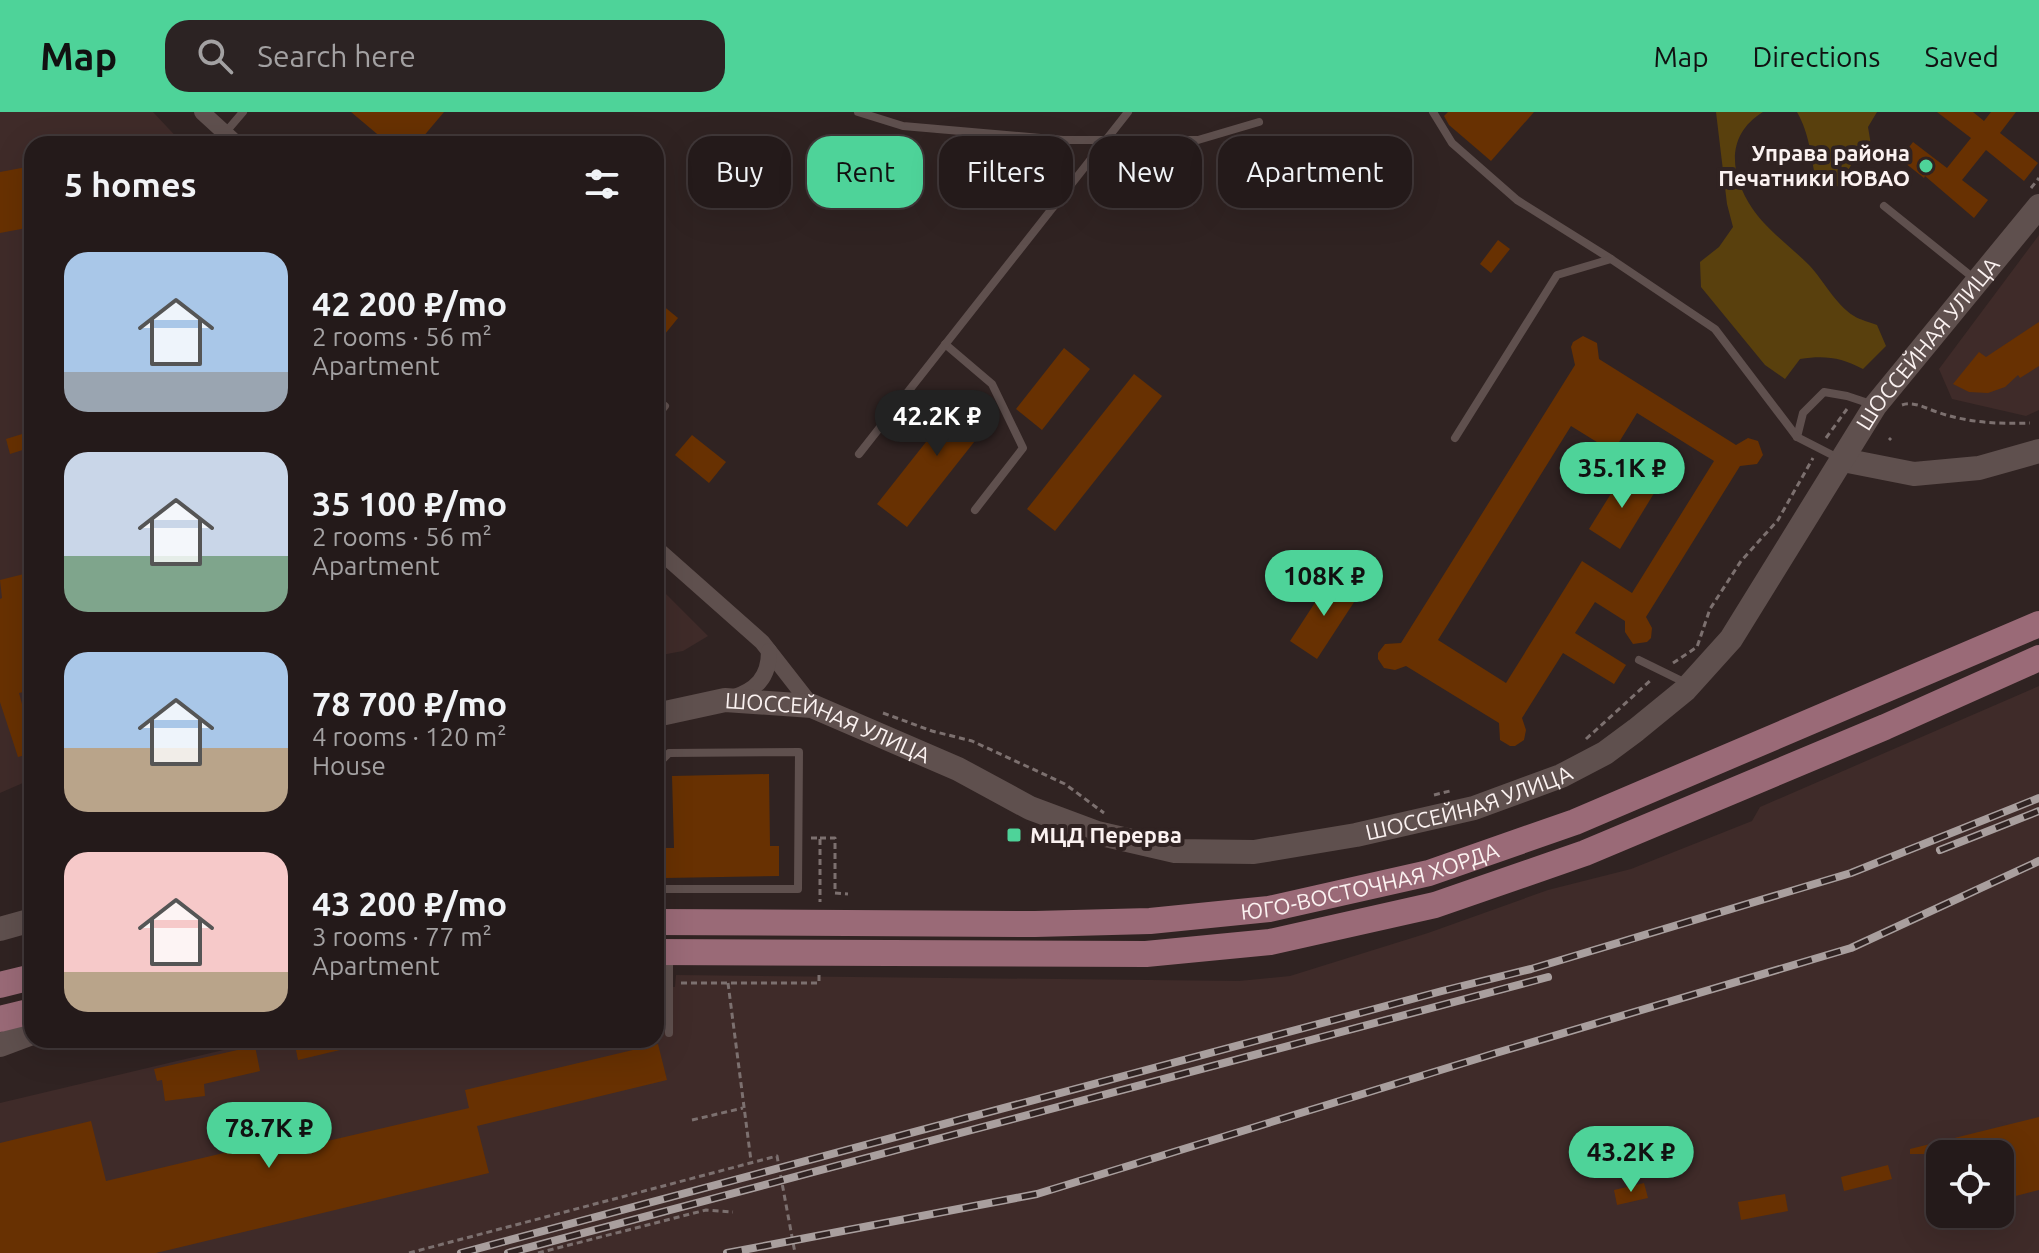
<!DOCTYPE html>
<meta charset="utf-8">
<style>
body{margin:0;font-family:Ubuntu,sans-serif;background:#2c2323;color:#f1f3f6;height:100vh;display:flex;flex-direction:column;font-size:30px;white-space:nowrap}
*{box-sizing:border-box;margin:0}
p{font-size:26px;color:#a3a1a2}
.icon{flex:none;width:44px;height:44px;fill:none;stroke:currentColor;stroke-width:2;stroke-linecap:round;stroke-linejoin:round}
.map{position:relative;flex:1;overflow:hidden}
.drawer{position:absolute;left:24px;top:24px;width:640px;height:912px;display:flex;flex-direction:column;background:#241a1a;border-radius:24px;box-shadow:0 8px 32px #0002,0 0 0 2px #413839}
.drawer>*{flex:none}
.top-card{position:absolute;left:688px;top:24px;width:760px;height:72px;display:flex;gap:16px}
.fabs{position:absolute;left:1926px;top:1028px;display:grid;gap:16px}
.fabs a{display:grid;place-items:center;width:88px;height:88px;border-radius:16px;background:#241a1a;box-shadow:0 8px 32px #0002,0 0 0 2px #413839;font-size:40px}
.price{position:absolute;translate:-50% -68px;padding:0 18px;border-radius:28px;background:#4ed399;color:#111;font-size:26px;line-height:52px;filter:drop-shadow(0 2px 4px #0008)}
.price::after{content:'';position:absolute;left:50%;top:48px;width:24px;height:18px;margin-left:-12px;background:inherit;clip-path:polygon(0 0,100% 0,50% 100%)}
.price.current{background:#222;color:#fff}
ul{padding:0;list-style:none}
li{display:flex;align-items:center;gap:24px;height:200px;padding:0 40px}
li span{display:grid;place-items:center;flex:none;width:224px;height:160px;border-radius:24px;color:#555}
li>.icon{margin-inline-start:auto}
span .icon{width:96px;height:96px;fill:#fffc;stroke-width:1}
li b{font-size:34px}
h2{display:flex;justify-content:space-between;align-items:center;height:96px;padding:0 40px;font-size:34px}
.tag{padding:0 28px;border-radius:24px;background:#241a1a;box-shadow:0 8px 32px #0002,0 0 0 2px #413839;font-size:28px;line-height:72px}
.tag.current{background:#4ed399;color:#111}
header{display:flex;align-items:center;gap:48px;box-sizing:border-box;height:112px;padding:0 40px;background:#4ed399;color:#111}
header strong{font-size:38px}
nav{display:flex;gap:44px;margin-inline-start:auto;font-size:28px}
.search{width:560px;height:72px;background:#2c2323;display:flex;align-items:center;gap:20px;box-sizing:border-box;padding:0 28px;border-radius:24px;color:#a3a1a2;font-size:30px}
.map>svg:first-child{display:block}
.built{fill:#3f2b29;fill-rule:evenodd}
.green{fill:#59400d}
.building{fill:#683102;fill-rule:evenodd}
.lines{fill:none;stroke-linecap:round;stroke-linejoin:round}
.path{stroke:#7c706f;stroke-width:3;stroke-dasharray:6 4;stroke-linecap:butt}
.service{stroke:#5f504e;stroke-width:8}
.minor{stroke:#5f504e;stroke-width:16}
.secondary{stroke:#5f504e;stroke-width:24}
.primary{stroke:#9a6a77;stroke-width:26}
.rail-casing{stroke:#a99f9e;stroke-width:8}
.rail{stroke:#302322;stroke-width:5;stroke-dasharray:15;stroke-linecap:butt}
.poi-dot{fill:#4ed399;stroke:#302322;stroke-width:3}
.labels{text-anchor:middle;stroke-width:8;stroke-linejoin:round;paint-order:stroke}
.poi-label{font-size:22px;font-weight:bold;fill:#fbf2f1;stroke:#302322;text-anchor:end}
.street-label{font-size:22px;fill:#fbf2f1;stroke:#302322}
</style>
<header>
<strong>Map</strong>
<div class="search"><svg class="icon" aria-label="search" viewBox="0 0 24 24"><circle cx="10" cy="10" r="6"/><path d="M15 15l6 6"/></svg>Search here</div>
<nav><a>Map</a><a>Directions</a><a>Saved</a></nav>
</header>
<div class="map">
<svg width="2039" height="1141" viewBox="0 0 2039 1141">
<rect width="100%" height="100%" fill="#302322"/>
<g class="built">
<polygon points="0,0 153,0 183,32 32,32 32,667 0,681"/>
<polygon points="2039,123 2039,298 2026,304 1952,287 1939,257"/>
<polygon points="656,472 708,524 683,539 656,544"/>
<path d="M2039,574V1141H0V991L265,928H656V874L675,875L676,863L1239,869L1290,864L1428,821L1548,778L1631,757L1752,709L1760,695ZM1940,1042H2000V1102H1940Z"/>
</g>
<g class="green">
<path d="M1716,0H1763C1725,23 1730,63 1752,96C1766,117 1791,135 1809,153C1824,169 1835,192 1854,204C1860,208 1870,210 1877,213L1886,234L1863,257C1841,245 1824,243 1800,247L1785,267L1765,253L1701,175L1700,150L1719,135L1733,115L1727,92Z"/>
<path d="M1797,0H1877L1868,15L1872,39L1851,53L1840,75L1816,67C1810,42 1810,23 1797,0Z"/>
</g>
<g class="building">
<polygon points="351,0 444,0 417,32 389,32"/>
<polygon points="1448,0 1534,0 1491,49 1449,13 1444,4"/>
<polygon points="1937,0 1973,0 1984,9 1991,0 2016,0 2000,21 2038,51 2024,69 1986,38 1962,68 1988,88 1974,106 1925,64 1924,66 1900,47 1913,30 1947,56 1971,26"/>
<polygon points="32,54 32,115 0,121 0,60"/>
<polygon points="1498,128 1510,137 1491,161 1480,152"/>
<polygon points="656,188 678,206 656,233"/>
<polygon points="2039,210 2039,254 2020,266 2018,263 2005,275 1988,281 1969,280 1953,272 1979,240 1986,245"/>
<path d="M1583,224L1597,231L1599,247L1736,333L1748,326L1758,329L1763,343L1757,352L1740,354L1646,505L1652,516L1651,526L1647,530L1633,532L1625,520V509L1595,490L1575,521L1626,553L1614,572L1563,541L1522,606L1526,618L1524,628L1515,634H1510L1500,628L1499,611L1406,554L1395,558L1384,556L1378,547V541L1385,532L1401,531L1575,253L1571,235L1573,230ZM1637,301L1714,349L1632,481L1582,449L1506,571L1438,528L1571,314L1613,340Z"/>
<polygon points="1064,236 1090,257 1042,318 1016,297"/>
<polygon points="1134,262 1162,284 1055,419 1027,397"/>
<polygon points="967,278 997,301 907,415 877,392"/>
<polygon points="32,319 32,335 10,342 6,327"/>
<polygon points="692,323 726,350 709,371 675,343"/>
<polygon points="1625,359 1656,378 1620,437 1589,417"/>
<polygon points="32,460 32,578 19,581 28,614 32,612 32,641 18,645 0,590 0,487 2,486 0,468"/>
<polygon points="1331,466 1358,484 1317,547 1290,529"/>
<polygon points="769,662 770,734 779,734 779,764 665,766 664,736 674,736 672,664"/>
<polygon points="294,928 360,928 361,933 298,948"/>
<polygon points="658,932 667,968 477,1014 489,1061 156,1141 0,1141 0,1031 91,1009 106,1069 316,1019 319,1031 469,996 465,978"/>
<polygon points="255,934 260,959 204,972 205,984 165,989 162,968 157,969 154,957"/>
<polygon points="2039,1005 2039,1078 2000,1088 2000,1042 1910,1042 1910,1037"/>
<polygon points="1888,1053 1892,1067 1844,1079 1841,1065"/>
<polygon points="1644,1071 1648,1086 1617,1093 1614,1078"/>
<polygon points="1785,1082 1788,1099 1741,1108 1738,1090"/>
</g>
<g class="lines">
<g class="path">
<polyline points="379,32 384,28"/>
<polyline points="2031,76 2039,66"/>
<path d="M1902,293C1914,289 1925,296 1937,300C1968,311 1998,312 2030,311"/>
<polyline points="1826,326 1847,297"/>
<polyline points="1889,328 1891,326"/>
<polyline points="656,415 664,422"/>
<polyline points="1673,551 1697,535 1710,497 1741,449 1778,408 1813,346"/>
<polyline points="883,601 932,619 972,629 1065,672 1104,701"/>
<polyline points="1586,627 1651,568"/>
<polyline points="1434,683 1450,679"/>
<polyline points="811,726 820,726 820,790"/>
<polyline points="820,726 835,726 835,781 848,782"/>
<polyline points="681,871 819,871 819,861"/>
<polyline points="728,871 751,1049"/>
<polyline points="46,934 71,928"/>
<polyline points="692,1008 743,996"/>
<polyline points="409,1141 777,1044 795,1141"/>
<polyline points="538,1141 706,1098 733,1100"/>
</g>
<g class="service">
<polyline points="858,0 903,14 1063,28 1198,28 1259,10"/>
<polyline points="1433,0 1452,31 1517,88 1611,147"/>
<polyline points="225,21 243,0"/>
<polyline points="1884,94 1976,168"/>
<polyline points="945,232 992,272 1023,336 975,398"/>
<polyline points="656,305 665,294"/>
<polyline points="1797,325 1803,301 1824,280 1847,284 1874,293"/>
<polyline points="1455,326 1557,163 1611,147 1715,217 1797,325 1838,346"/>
<polyline points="859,342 1128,0"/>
<polyline points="1639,548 1688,572"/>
<polyline points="656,654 669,641 799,640 798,777 656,777"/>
<polyline points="669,921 669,846"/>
</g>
<g class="minor">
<polyline points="202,0 237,32"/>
<polyline points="656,436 762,530 812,594"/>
<path d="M732,586C756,578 769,566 769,539"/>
</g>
<g class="secondary">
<polyline points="1843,348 1914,362 1979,356 2039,339"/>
<path id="s1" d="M656,603L725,588L812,594L958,657L1030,696L1097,721L1175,739L1254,740L1356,723L1474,696L1561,664L1605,641L1636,618L1685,578L1731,527L1875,294L2039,94"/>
<polyline points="0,817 32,808"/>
<polyline points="0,933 32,921"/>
</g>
<g class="primary">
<path id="s2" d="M656,810L1035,812L1150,809L1269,797L1429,761L1575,710L2039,512"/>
<polyline points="656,840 1146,842 1270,830 1435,793 1585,741 1885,615 2039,546"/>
<polyline points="0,873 32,865"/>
<polyline points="0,907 32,899"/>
</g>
<g class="rail-casing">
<g id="rail">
<polyline points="1940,738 2039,699"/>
<polyline points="461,1141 1442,879 1531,857 1851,761 2039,686"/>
<polyline points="508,1141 1548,865"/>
<polyline points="727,1141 1037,1082 1496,941 1851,836 2039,749"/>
</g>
</g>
<use href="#rail" class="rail"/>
</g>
<g class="poi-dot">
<circle cx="1926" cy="54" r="8"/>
<rect x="1006" y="715" width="16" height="16" rx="4"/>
</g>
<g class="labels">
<g class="poi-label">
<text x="1910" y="49">Управа района<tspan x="1910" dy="25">Печатники ЮВАО</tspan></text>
<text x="1030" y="731" text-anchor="start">МЦД Перерва</text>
</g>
<g class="street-label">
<text dy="8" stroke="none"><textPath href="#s1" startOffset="1522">ШОССЕЙНАЯ УЛИЦА</textPath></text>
<text dy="8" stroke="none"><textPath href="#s1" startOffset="178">ШОССЕЙНАЯ УЛИЦА</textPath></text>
<text dy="8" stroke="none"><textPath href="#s1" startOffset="850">ШОССЕЙНАЯ УЛИЦА</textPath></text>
<text dy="8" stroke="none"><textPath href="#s2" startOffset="718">ЮГО-ВОСТОЧНАЯ ХОРДА</textPath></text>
</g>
</g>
</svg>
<div class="fabs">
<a><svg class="icon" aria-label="locate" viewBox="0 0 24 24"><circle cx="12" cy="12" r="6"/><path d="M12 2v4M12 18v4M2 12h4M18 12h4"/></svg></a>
</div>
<b class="price current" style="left:937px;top:346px">42.2K ₽</b>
<b class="price" style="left:1622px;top:398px">35.1K ₽</b>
<b class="price" style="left:1324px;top:506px">108K ₽</b>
<b class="price" style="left:269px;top:1058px">78.7K ₽</b>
<b class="price" style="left:1631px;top:1082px">43.2K ₽</b>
<div class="top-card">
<a class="tag">Buy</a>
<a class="tag current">Rent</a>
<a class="tag">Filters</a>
<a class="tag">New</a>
<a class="tag">Apartment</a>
</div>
<section class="drawer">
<h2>5 homes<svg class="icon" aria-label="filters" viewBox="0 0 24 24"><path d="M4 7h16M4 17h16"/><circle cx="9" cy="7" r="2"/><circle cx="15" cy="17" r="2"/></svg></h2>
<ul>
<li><span style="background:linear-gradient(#a9c7e8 75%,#9aa5b1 0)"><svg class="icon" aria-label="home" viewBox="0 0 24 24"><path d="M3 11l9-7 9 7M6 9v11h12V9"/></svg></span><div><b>42 200 ₽/mo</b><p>2 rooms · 56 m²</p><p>Apartment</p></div></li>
<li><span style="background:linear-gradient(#c9d6e8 65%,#7fa58c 0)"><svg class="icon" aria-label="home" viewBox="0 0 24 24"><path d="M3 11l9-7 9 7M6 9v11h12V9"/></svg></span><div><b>35 100 ₽/mo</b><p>2 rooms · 56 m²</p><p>Apartment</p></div></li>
<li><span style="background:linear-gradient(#a9c7e8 60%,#b9a48a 0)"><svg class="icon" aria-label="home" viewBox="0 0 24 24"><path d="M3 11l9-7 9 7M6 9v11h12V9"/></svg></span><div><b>78 700 ₽/mo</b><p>4 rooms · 120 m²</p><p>House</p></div></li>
<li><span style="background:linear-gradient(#f6c9c9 75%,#b9a48a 0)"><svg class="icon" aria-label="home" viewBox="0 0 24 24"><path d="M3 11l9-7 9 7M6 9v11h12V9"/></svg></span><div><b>43 200 ₽/mo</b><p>3 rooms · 77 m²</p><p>Apartment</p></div></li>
</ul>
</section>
</div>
